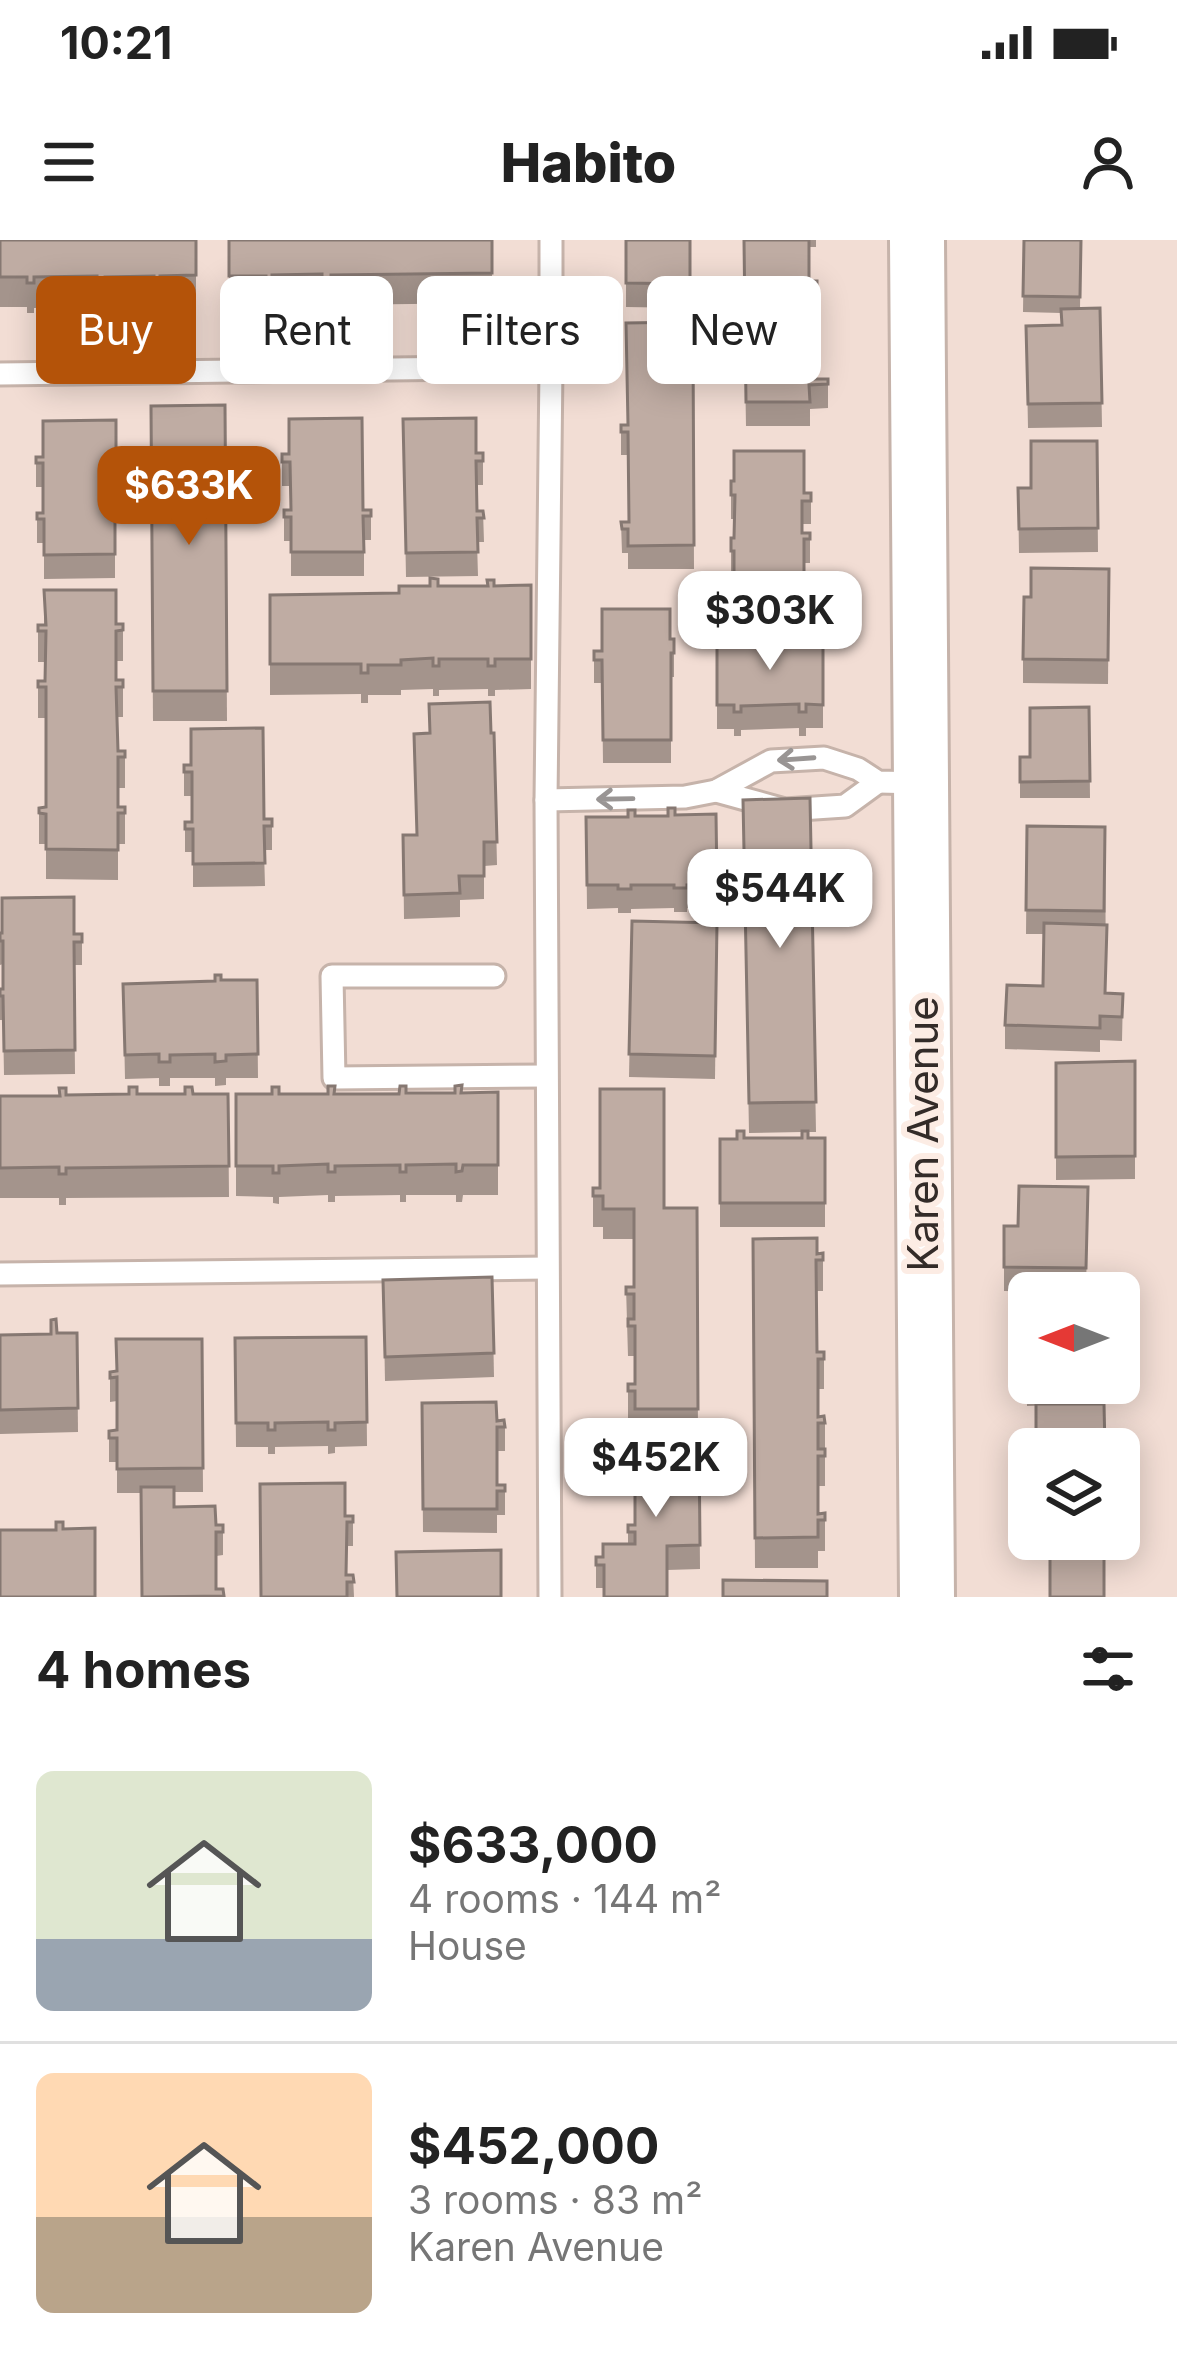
<!DOCTYPE html>
<meta charset="utf-8">
<style>
body{margin:0;font-family:Inter,sans-serif;background:#f2f2f2;color:#222;height:100vh;display:flex;flex-direction:column;font-size:45px;white-space:nowrap}
*{box-sizing:border-box;margin:0}
p{font-size:39px;color:#767676}
.icon{flex:none;width:66px;height:66px;fill:none;stroke:currentColor;stroke-width:2;stroke-linecap:round;stroke-linejoin:round}
.map{position:relative;height:1357px;overflow:hidden}
.drawer{display:flex;flex-direction:column;background:#fff;flex:1}
.drawer>*{flex:none}
.top-card{position:absolute;left:36px;top:36px;width:1107px;height:108px;display:flex;gap:24px}
.needle{width:78px;rotate:270deg}
.buttons{position:absolute;left:1008px;top:1032px;display:grid;gap:24px}
.buttons a{display:grid;place-items:center;width:132px;height:132px;border-radius:18px;background:#fff;box-shadow:0 6px 30px #0003;font-size:60px}
.price{position:absolute;translate:-50% -102px;padding:0 27px;border-radius:24px;background:#fff;color:#222;font-size:39px;line-height:78px;filter:drop-shadow(0 3px 6px #0008)}
.price::after{content:'';position:absolute;left:50%;top:72px;width:36px;height:27px;margin-left:-18px;background:inherit;clip-path:polygon(0 0,100% 0,50% 100%)}
.price.current{background:#b45309;color:#fff}
ul{padding:0;list-style:none}
li{display:flex;align-items:center;gap:36px;height:300px;padding:0 36px}
li+li{border-top:3px solid #e0e0e0}
li span{display:grid;place-items:center;flex:none;width:336px;height:240px;border-radius:18px;color:#555}
li>.icon{margin-inline-start:auto}
span .icon{width:144px;height:144px;fill:#fffc;stroke-width:1}
li b{font-size:51px}
h2{display:flex;justify-content:space-between;align-items:center;height:144px;padding:0 36px;font-size:51px}
.chip{padding:0 42px;border-radius:18px;background:#fff;box-shadow:0 6px 30px #0003;font-size:42px;line-height:108px}
.chip.current{background:#b45309;color:#fff}
.status{display:flex;justify-content:space-between;align-items:center;height:84px;padding:0 60px;background:#fff;direction:ltr}
.status svg{height:33px;fill:currentColor}
header{display:flex;justify-content:space-between;align-items:center;height:156px;padding:0 36px;background:#fff;font-size:54px;font-weight:800}
.map>svg:first-child{display:block}
.lines{fill:none;stroke-linecap:round;stroke-linejoin:round}
.lane-casing{stroke:#c6b3aa;stroke-width:27}
.secondary-casing{stroke:#c6b3aa;stroke-width:60}
.lane{stroke:#fff;stroke-width:21}
.secondary{stroke:#fff;stroke-width:54}
.wall{fill:#a4948c}
.building{fill:#bfaca3;stroke:#867872;stroke-width:3}
.oneway{stroke:#999594}
.labels{text-anchor:middle;stroke-width:12;stroke-linejoin:round;paint-order:stroke}
.street-label{font-size:42px;fill:#332b28;stroke:#fcece4}
</style>
<div class="status"><b>10:21</b><svg viewBox="0 0 49 12"><path d="M0 12V9h3v3zM5 12V6h3v6zM10 12V3h3v9zM15 12V0h3v12zM26 1h20v11H26zM47 4h2v5h-2z"/></svg></div>
<header><svg class="icon" aria-label="menu" viewBox="0 0 24 24"><path d="M4 6h16M4 12h16M4 18h16"/></svg>Habito<svg class="icon" aria-label="person" viewBox="0 0 24 24"><circle cx="12" cy="8" r="4"/><path d="M4 21q1-7 8-7t8 7"/></svg></header>
<div class="map">
<svg width="1177" height="1357" viewBox="0 0 1177 1357">
<rect width="100%" height="100%" fill="#f2ddd4"/>
<g class="lines">
<g class="lane-casing">
<g id="lane">
<polyline points="551,0 551,127"/>
<polyline points="0,134 551,127 546,560 550,1357"/>
<polyline points="716,551 785,570 845,566 878,542"/>
<polyline points="546,560 685,557 716,551 771,521 824,518 858,529 878,542 921,543"/>
<polyline points="494,736 332,736 334,838 546,836"/>
<polyline points="0,1034 547,1028"/>
</g>
</g>
<g class="secondary-casing">
<polyline id="secondary" points="917,0 927,1357"/>
</g>
<use href="#lane" class="lane"/>
<use href="#secondary" class="secondary"/>
</g>
<g class="wall">
<polygon points="0,0 196,0 196,66 160,66 160,73 154,73 154,67 105,67 105,75 97,75 97,67 34,68 34,73 27,73 27,67 0,67"/>
<polygon points="229,0 492,0 492,63 331,65 331,71 322,71 322,65 272,65 272,72 266,72 266,66 229,66"/>
<polygon points="626,0 691,0 690,68 626,67"/>
<polygon points="743,0 816,0 816,7 809,7 809,41 817,47 817,71 809,71 809,139 828,139 828,168 810,169 810,186 746,186"/>
<polygon points="1024,0 1081,0 1080,69 1100,68 1102,187 1028,188 1026,86 1061,85 1061,73 1023,72"/>
<polygon points="693,103 694,329 628,329 628,313 622,313 621,282 628,282 628,215 621,215 621,185 627,185 690,104"/>
<polygon points="225,165 227,481 153,481 151,166"/>
<polygon points="403,179 476,213 483,213 483,245 477,245 477,271 483,271 484,302 477,302 478,336 406,337"/>
<polygon points="1097,201 1098,312 1019,313 1018,248 1031,248"/>
<polygon points="282,214 363,270 371,270 371,300 364,300 364,336 291,336 291,301 284,301 284,270 290,270 290,246 282,246"/>
<polygon points="122,216 122,248 115,248 115,338 44,339 44,303 37,303 37,273 43,273 43,247 36,247 36,217"/>
<polygon points="731,241 811,253 811,284 802,284 802,293 810,293 810,323 804,323 804,365 734,365 734,335 731,335 731,298 734,298 735,279 731,279"/>
<polygon points="1109,329 1108,444 1023,443 1023,419 1031,357"/>
<polygon points="531,345 531,449 495,450 495,456 488,456 488,449 439,450 439,456 433,456 433,449 401,450 401,455 368,455 368,463 361,463 361,454 270,455 270,355 399,353 430,346"/>
<polygon points="44,350 116,384 123,384 123,421 116,421 116,440 123,440 123,477 117,477 118,511 125,511 125,548 118,548 118,567 125,567 125,604 118,604 118,640 46,639 46,604 39,604 39,568 46,567 46,478 38,478 38,441 45,441 45,422 38,422 38,385 44,385"/>
<polygon points="670,399 674,399 674,437 671,437 671,523 603,523 602,443 594,443 594,411"/>
<polygon points="823,400 823,488 806,488 806,496 799,496 799,488 741,490 741,496 734,496 734,489 717,489 717,401"/>
<polygon points="429,464 491,493 494,493 497,625 484,626 484,659 460,660 460,677 404,679 403,595 416,595 429,493"/>
<polygon points="1089,467 1090,558 1020,558 1020,517 1030,517"/>
<polygon points="184,525 264,579 272,579 272,610 264,610 265,646 193,647 193,612 185,612 185,582 192,582 192,556 184,556"/>
<polygon points="810,558 816,892 808,892 808,898 825,898 825,987 720,987 720,899 802,898 802,892 749,893 743,560"/>
<polygon points="716,574 717,668 687,668 687,672 674,672 674,668 631,669 631,673 618,673 618,668 587,669 586,577"/>
<polygon points="1027,586 1105,587 1106,753 1123,754 1122,801 1100,800 1100,812 1005,809 1005,785 1043,746 1044,694 1026,694"/>
<polygon points="632,681 717,683 715,839 629,837"/>
<polygon points="0,693 82,694 82,725 74,725 75,834 4,835 3,780 0,780 0,749 3,749 3,724 0,725"/>
<polygon points="257,740 258,838 226,838 226,845 215,846 215,838 170,838 170,846 159,846 159,838 125,839 123,744"/>
<polygon points="1135,821 1135,939 1056,940 1056,823"/>
<polygon points="498,852 498,955 463,955 462,962 456,962 456,955 406,955 406,962 400,962 400,955 335,956 335,962 328,962 328,955 279,957 279,964 273,963 273,957 236,956 236,854"/>
<polygon points="228,854 229,957 66,958 66,965 59,965 59,958 0,958 0,856"/>
<polygon points="1088,947 1086,1052 1004,1051 1004,986 1018,986"/>
<polygon points="593,948 664,968 697,968 698,1199 635,1199 635,1182 628,1182 628,1144 635,1144 635,1116 628,1116 626,1047 634,1047 634,999 603,999 603,987 593,987"/>
<polygon points="753,999 817,1014 823,1013 823,1051 816,1051 817,1112 824,1112 824,1149 818,1149 818,1177 825,1183 825,1246 818,1246 818,1274 825,1273 825,1311 818,1311 818,1328 755,1328"/>
<polygon points="492,1037 494,1137 385,1141 383,1040"/>
<polygon points="77,1093 78,1192 0,1194 0,1095"/>
<polygon points="366,1097 367,1206 335,1207 335,1213 328,1214 328,1206 275,1207 275,1214 268,1214 268,1207 236,1207 235,1098"/>
<polygon points="202,1099 203,1252 174,1252 174,1267 216,1285 223,1285 223,1315 216,1316 141,1357 141,1253 117,1253 117,1222 109,1222 109,1191 117,1190 117,1161 110,1162 110,1132 117,1131"/>
<polygon points="1026,1115 1089,1143 1089,1164 1027,1166"/>
<polygon points="422,1163 497,1181 505,1187 505,1211 497,1211 497,1245 505,1245 505,1275 497,1275 497,1293 423,1292"/>
<polygon points="699,1203 700,1329 667,1330 604,1348 596,1348 596,1317 603,1317 628,1304 628,1285 635,1285 635,1250 628,1250 628,1220 635,1220"/>
<polygon points="345,1276 353,1276 353,1306 347,1306 346,1335 353,1335 354,1357 261,1357"/>
</g>
<g class="building">
<polygon points="0,0 196,0 196,35 160,36 160,42 154,42 154,36 105,37 105,44 97,44 97,36 34,37 34,43 27,43 27,37 0,37"/>
<polygon points="229,0 492,0 492,33 331,35 331,41 322,41 322,34 272,35 272,42 266,42 266,36 229,36"/>
<polygon points="626,0 690,0 690,44 626,43"/>
<polygon points="744,0 809,0 809,41 817,41 817,47 808,47 809,139 828,139 828,144 809,145 810,162 746,162"/>
<polygon points="1024,0 1081,0 1080,57 1023,56"/>
<polygon points="1100,68 1102,163 1028,164 1026,86 1062,85 1061,69"/>
<polygon points="689,82 690,104 693,103 694,305 628,306 628,289 622,289 621,282 629,282 628,192 621,192 621,185 628,185 626,83"/>
<polygon points="225,165 227,451 153,451 151,166"/>
<polygon points="362,178 363,270 371,270 371,276 363,276 364,312 291,312 291,277 284,277 284,270 291,270 290,222 282,222 282,214 289,214 289,179"/>
<polygon points="476,178 476,213 483,213 483,221 476,221 477,271 483,271 484,278 477,278 478,312 406,313 403,179"/>
<polygon points="116,180 116,216 122,216 122,224 115,224 115,314 44,315 44,279 37,279 37,273 43,273 43,223 36,223 36,217 43,217 43,181"/>
<polygon points="1031,201 1097,201 1098,288 1019,289 1018,248 1031,248"/>
<polygon points="734,211 804,211 804,253 811,253 811,261 802,261 802,293 810,293 810,299 804,299 804,342 734,341 734,311 731,311 731,298 734,298 735,255 731,255 731,241 734,241"/>
<polygon points="1031,328 1109,329 1108,420 1023,419 1024,357 1031,357"/>
<polygon points="430,338 438,339 438,346 488,346 487,340 494,340 494,346 531,345 531,419 495,419 495,426 488,426 488,419 439,419 439,426 433,426 433,418 401,420 401,425 368,425 368,433 361,433 361,424 270,424 270,355 399,353 399,346 430,346"/>
<polygon points="44,350 116,350 116,384 123,384 123,390 116,391 116,440 123,440 123,447 116,447 118,511 125,511 125,517 118,517 118,567 125,567 125,573 118,573 118,610 46,609 46,574 39,573 39,568 46,567 46,447 38,447 38,441 45,441 46,391 38,391 38,385 46,385"/>
<polygon points="602,369 670,369 670,399 674,399 674,413 671,413 671,500 603,500 602,420 594,420 594,411 602,411"/>
<polygon points="823,400 823,465 806,464 806,472 799,472 799,464 741,466 741,472 734,472 734,465 717,465 717,401"/>
<polygon points="490,462 491,493 494,493 497,602 484,602 484,636 459,636 460,653 404,655 403,595 417,595 414,494 430,493 429,464"/>
<polygon points="1089,467 1090,541 1020,542 1020,517 1030,517 1030,468"/>
<polygon points="263,488 264,579 272,579 272,586 264,586 265,623 193,624 193,589 185,589 185,582 192,582 192,532 184,532 184,525 191,525 191,489"/>
<polygon points="810,558 816,862 749,863 743,560"/>
<polygon points="668,568 675,568 675,575 716,574 717,644 687,645 687,648 674,648 674,645 631,645 631,649 618,649 618,645 587,645 586,577 628,577 628,570 635,570 635,576 668,576"/>
<polygon points="1027,586 1105,587 1104,671 1026,670"/>
<polygon points="74,657 74,694 82,694 82,702 74,702 75,810 4,811 3,756 0,756 0,749 3,749 3,701 0,701 0,693 2,693 2,658"/>
<polygon points="632,681 717,683 715,816 629,814"/>
<polygon points="1044,683 1107,685 1105,753 1123,754 1122,777 1100,776 1100,788 1005,785 1007,745 1043,746"/>
<polygon points="215,735 221,735 221,740 257,740 258,814 226,815 226,821 215,822 215,814 170,815 170,822 159,822 159,814 125,815 123,744 215,741"/>
<polygon points="1135,821 1135,916 1056,917 1056,823"/>
<polygon points="462,845 461,853 498,852 498,925 463,925 462,931 456,932 456,924 406,925 406,932 400,932 400,925 335,926 335,932 328,932 328,924 279,926 279,933 273,933 273,926 236,926 236,854 272,854 272,847 279,847 279,854 328,854 328,846 335,846 334,854 399,854 400,846 406,846 406,853 455,853 455,846"/>
<polygon points="129,847 137,847 137,854 185,854 185,847 192,847 193,854 228,854 229,926 66,928 66,934 59,934 59,927 0,928 0,856 60,856 59,848 66,848 66,855 129,854"/>
<polygon points="600,849 664,849 664,968 697,968 698,1169 635,1169 635,1151 628,1151 628,1144 635,1144 635,1086 628,1086 628,1079 634,1079 634,1054 626,1054 626,1047 634,1047 634,969 603,969 603,956 593,956 593,948 600,948"/>
<polygon points="737,891 744,891 744,898 802,898 802,891 808,891 808,898 825,898 825,963 720,963 720,899 737,899"/>
<polygon points="1019,946 1088,947 1086,1028 1004,1027 1004,986 1018,986"/>
<polygon points="817,998 817,1014 823,1013 823,1020 816,1020 817,1112 824,1112 824,1119 818,1119 818,1177 824,1176 825,1183 818,1183 818,1209 825,1209 825,1216 818,1216 818,1274 825,1273 825,1280 818,1280 818,1297 755,1298 753,999"/>
<polygon points="492,1037 494,1113 385,1117 383,1040"/>
<polygon points="56,1079 57,1093 77,1093 78,1168 0,1170 0,1095 51,1094 51,1080"/>
<polygon points="366,1097 367,1182 335,1183 335,1190 328,1190 328,1182 275,1183 275,1190 268,1190 268,1183 236,1183 235,1098"/>
<polygon points="116,1099 202,1099 203,1228 117,1229 117,1198 109,1198 109,1191 117,1190 117,1137 110,1138 110,1132 117,1131"/>
<polygon points="1026,1115 1029,1115 1029,1143 1089,1143 1089,1148 1027,1149"/>
<polygon points="496,1162 497,1181 504,1180 505,1187 497,1187 497,1245 505,1245 505,1251 497,1251 497,1269 423,1269 422,1163"/>
<polygon points="1036,1164 1104,1164 1105,1209 1036,1209"/>
<polygon points="635,1203 699,1203 700,1305 667,1306 667,1357 604,1357 604,1325 596,1325 596,1317 603,1317 603,1304 635,1304 635,1292 628,1292 628,1285 635,1285 635,1226 628,1226 628,1220 635,1220"/>
<polygon points="345,1243 345,1276 353,1276 353,1282 347,1282 346,1335 353,1335 354,1342 347,1342 347,1357 261,1357 260,1244"/>
<polygon points="141,1247 174,1247 174,1267 215,1266 216,1285 223,1285 223,1292 216,1292 216,1349 223,1349 224,1356 142,1357"/>
<polygon points="56,1282 63,1282 63,1289 95,1288 95,1357 0,1357 0,1290 56,1290"/>
<rect x="1050" y="1299" width="54" height="58"/>
<polygon points="501,1310 501,1357 397,1357 396,1312"/>
<polygon points="723,1340 827,1341 827,1357 723,1357"/>
</g>
<defs><path id="oneway-shaft" d="M-6 0H5M1.5-3L5.5 0L1.5 3" fill="none" stroke-width="1.6" stroke-linecap="round" stroke-linejoin="round" transform="scale(3)"/></defs>
<g class="oneway">
<use href="#oneway-shaft" transform="translate(796 519) rotate(176)"/>
<use href="#oneway-shaft" transform="translate(615 559) rotate(179)"/>
</g>
<g class="labels">
<g class="street-label">
<text transform="translate(923 894) rotate(-90)" y="15">Karen Avenue</text>
</g>
</g>
</svg>
<div class="buttons">
<a><svg class="needle" viewBox="-14 -14 28 28"><path d="M0-13l5 13h-10z" fill="#e53935"/><path d="M0 13l5-13h-10z" fill="#767676"/></svg></a>
<a><svg class="icon" aria-label="layers" viewBox="0 0 24 24"><path d="M12 4l9 5-9 5-9-5zM3 14l9 5 9-5"/></svg></a>
</div>
<b class="price current" style="left:189px;top:308px">$633K</b>
<b class="price" style="left:770px;top:433px">$303K</b>
<b class="price" style="left:780px;top:711px">$544K</b>
<b class="price" style="left:656px;top:1280px">$452K</b>
<div class="top-card">
<a class="chip current">Buy</a>
<a class="chip">Rent</a>
<a class="chip">Filters</a>
<a class="chip">New</a>
</div>
</div>
<section class="drawer">
<h2>4 homes<svg class="icon" aria-label="filters" viewBox="0 0 24 24"><path d="M4 7h16M4 17h16"/><circle cx="9" cy="7" r="2"/><circle cx="15" cy="17" r="2"/></svg></h2>
<ul>
<li><span style="background:linear-gradient(#dfe7d0 70%,#9aa5b1 0)"><svg class="icon" aria-label="home" viewBox="0 0 24 24"><path d="M3 11l9-7 9 7M6 9v11h12V9"/></svg></span><div><b>$633,000</b><p>4 rooms · 144 m²</p><p>House</p></div></li>
<li><span style="background:linear-gradient(#ffd9b3 60%,#b9a48a 0)"><svg class="icon" aria-label="home" viewBox="0 0 24 24"><path d="M3 11l9-7 9 7M6 9v11h12V9"/></svg></span><div><b>$452,000</b><p>3 rooms · 83 m²</p><p>Karen Avenue</p></div></li>
</ul>
</section>
